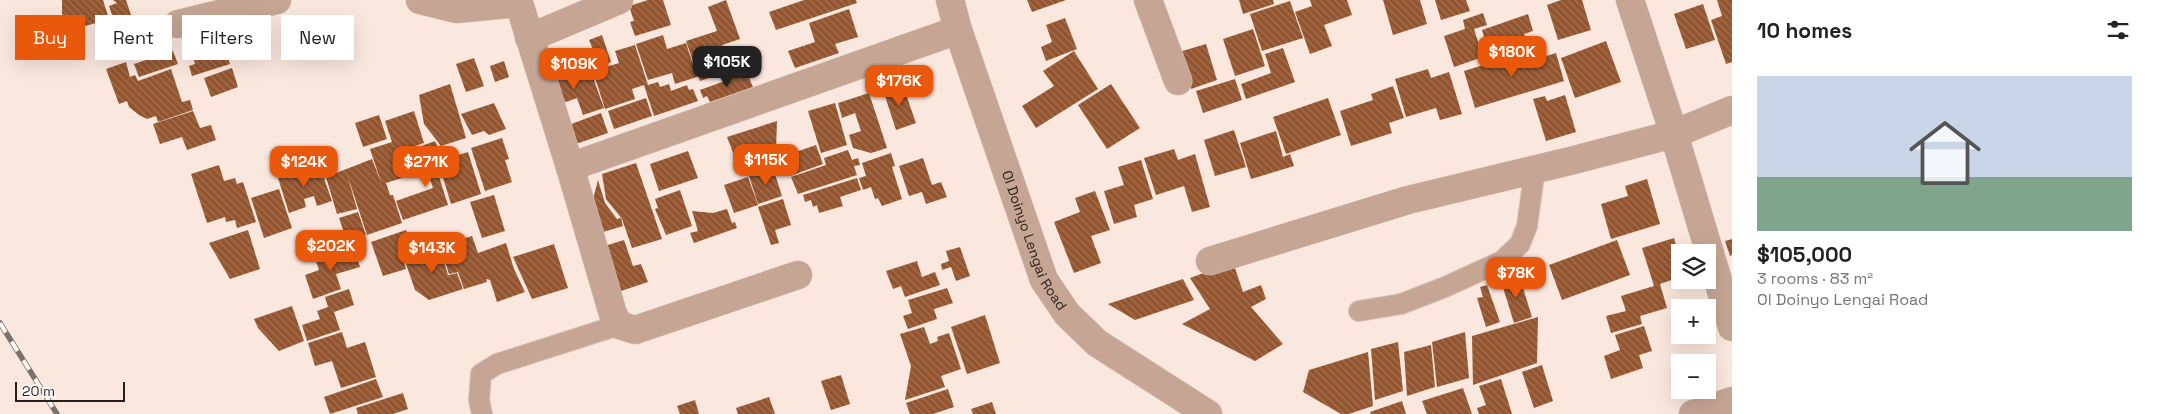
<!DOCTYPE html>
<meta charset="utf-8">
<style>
body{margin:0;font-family:"Space Grotesk",sans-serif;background:#f2f2f2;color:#222;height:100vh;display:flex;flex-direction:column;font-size:19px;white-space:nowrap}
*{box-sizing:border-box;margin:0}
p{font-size:16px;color:#767676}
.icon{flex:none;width:28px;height:28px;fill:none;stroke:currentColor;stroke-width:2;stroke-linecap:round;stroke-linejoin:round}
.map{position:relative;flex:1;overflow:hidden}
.sheet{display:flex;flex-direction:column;background:#fff;width:425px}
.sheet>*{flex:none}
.hud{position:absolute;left:15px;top:15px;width:475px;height:45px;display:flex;gap:10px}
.controls{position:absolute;left:1671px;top:244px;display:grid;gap:10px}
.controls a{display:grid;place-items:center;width:45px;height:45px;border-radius:0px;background:#fff;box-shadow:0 5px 20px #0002;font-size:25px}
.scale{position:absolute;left:15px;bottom:12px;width:110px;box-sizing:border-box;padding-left:5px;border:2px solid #261f1c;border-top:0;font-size:14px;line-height:18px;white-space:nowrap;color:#261f1c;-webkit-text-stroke:4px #fef7f3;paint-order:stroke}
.price{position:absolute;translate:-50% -42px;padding:0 11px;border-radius:10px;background:#ea580c;color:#fff;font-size:16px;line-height:32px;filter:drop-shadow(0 1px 2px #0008)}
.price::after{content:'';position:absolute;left:50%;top:30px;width:15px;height:11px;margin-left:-8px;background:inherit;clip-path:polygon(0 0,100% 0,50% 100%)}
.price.on{background:#222;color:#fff}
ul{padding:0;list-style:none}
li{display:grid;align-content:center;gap:10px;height:265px;padding:0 25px}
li+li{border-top:1px solid #e0e0e0}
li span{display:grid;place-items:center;height:155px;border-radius:0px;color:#555}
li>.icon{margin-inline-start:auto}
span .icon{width:90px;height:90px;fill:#fffc;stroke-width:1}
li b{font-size:21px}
h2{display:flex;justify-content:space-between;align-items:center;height:60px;padding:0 25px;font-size:21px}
.pill{padding:0 18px;border-radius:0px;background:#fff;box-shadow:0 5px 20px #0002;font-size:18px;line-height:45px}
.pill.on{background:#ea580c;color:#fff}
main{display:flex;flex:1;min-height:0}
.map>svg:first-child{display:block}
.building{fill:url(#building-back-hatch)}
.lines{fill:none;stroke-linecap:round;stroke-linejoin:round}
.lane-casing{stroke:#d4c3ba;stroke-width:22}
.street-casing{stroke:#d4c3ba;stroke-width:29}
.lane{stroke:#c6a594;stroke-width:20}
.street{stroke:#c6a594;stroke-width:28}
.rail-casing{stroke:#7c706a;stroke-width:5.5}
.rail{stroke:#fef7f3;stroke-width:4;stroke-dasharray:11;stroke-linecap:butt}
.labels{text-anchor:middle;stroke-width:5;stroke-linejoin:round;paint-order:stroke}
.street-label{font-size:14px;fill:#261f1c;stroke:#fef7f3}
</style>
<main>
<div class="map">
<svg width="1732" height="414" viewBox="0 0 1732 414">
<defs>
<pattern id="building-back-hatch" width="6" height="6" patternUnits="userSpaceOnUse" patternTransform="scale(1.25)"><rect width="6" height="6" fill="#94542d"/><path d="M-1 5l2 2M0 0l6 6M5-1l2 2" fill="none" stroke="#a17358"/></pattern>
</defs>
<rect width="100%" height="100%" fill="#fae7dd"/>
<g class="building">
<polygon points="62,0 103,0 109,19 79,28 62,14"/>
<polygon points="113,0 126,0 133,21 116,27 109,6 117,3"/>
<polygon points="648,0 663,0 671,25 635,36 630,22 634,21 629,6"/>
<polygon points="726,0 740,39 722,45 731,70 700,81 686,41 717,31 708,7"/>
<polygon points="804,0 856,0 857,3 776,30 769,12"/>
<polygon points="1027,0 1066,0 1032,12"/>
<polygon points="1239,0 1273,0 1274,4 1243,14"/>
<polygon points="1310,0 1347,0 1352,15 1324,25 1332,46 1310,54 1295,12 1312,6"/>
<polygon points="1383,0 1420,0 1427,24 1393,35"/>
<polygon points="1435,0 1466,0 1470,11 1441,20"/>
<polygon points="1561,0 1582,0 1591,30 1558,40 1547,5"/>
<polygon points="1717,0 1732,0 1732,62 1726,64 1711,20 1722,16"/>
<polygon points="1290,1 1303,38 1262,51 1250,14"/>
<polygon points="1703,4 1715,40 1686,49 1674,14"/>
<polygon points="849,9 858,37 835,44 839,53 795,68 788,51 815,42 809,23"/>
<polygon points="1483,13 1487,25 1474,29 1483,57 1454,67 1444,36 1465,29 1463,20"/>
<polygon points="1528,14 1533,31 1524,34 1527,44 1490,57 1482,30"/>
<polygon points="1065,18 1077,49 1046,61 1041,47 1052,42 1046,25"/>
<polygon points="1253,29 1265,66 1235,76 1223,39"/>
<polygon points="602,35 611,62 596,68 595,66 588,68 586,63 583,64 581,56 594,52 589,40"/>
<polygon points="663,35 667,49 686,43 697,77 675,84 672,73 648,80 636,44"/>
<polygon points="221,36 230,64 192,76 189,66 195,64 193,57 205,53 201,42"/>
<polygon points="1606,41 1621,82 1575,98 1561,58"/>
<polygon points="1206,44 1217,80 1191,89 1179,52"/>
<polygon points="635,45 648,85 658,82 660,87 669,84 671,91 687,85 689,90 693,89 698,101 654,116 644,85 632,89 635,99 605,109 593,71 619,63 615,51"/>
<polygon points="1283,48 1295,82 1246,99 1241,84 1271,73 1265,54"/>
<polygon points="173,51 178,64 139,77 134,64"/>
<polygon points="1074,51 1098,89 1036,128 1022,106 1054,86 1043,71"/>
<polygon points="1525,52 1527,62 1556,53 1564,81 1475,108 1464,71"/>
<polygon points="474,58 484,86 466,92 456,64"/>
<polygon points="504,61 509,77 495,82 490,66"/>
<polygon points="126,62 130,77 135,75 138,81 171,69 182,102 190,100 193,110 158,122 156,116 147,119 139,115 129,107 127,101 119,104 106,69"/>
<polygon points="565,65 570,80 591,72 604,108 583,115 577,98 555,106 544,73"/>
<polygon points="232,68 238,87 211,97 204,78"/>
<polygon points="1428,69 1431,78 1449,72 1462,114 1440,120 1436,108 1406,117 1395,79"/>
<polygon points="747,73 753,87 710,102 707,96 703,98 700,90"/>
<polygon points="1235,79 1242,100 1203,113 1196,91"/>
<polygon points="902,83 916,123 896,130 883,90"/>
<polygon points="450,84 466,138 441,146 424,124 419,95"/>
<polygon points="1111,84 1140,128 1107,149 1078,105"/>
<polygon points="1393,86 1404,118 1389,123 1392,133 1351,146 1340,111 1373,100 1371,94"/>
<polygon points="869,93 887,148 871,153 853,148 849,135 861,131 855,113 842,118 838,103"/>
<polygon points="1565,95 1576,132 1546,141 1533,99 1545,96 1547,101"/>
<polygon points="646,98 652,116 614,129 608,111"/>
<polygon points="1328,98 1341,135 1286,154 1273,117"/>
<polygon points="494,103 506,129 489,135 484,131 472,135 461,114"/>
<polygon points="835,103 847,145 821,153 808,111"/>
<polygon points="193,111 200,128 211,125 216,140 187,150 182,137 160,144 153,124"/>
<polygon points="414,111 424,143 412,147 417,161 399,167 402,178 386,183 390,195 393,195 402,223 367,235 347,174 357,209 337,214 326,177 372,159 382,185 370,149 392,142 385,121"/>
<polygon points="601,113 608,133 570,146 563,127"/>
<polygon points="379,115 387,139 363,147 355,123"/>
<polygon points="777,121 776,150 737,163 727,137"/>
<polygon points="1234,130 1246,167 1215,176 1204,140"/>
<polygon points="1276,131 1283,157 1290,154 1294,166 1251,179 1240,143"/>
<polygon points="502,138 509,159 505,160 512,182 485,191 471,148"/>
<polygon points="435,141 443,158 434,161 448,205 403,220 396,201 433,188 419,147"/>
<polygon points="816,145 823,164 790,176 784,156"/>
<polygon points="1174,149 1178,160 1195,154 1210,207 1192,212 1184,186 1156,195 1144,158"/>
<polygon points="848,150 852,160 858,158 860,165 854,166 857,175 798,194 791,177 826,165 824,158"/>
<polygon points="688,151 698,178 659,191 650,164"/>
<polygon points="468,152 481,194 451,204 438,161"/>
<polygon points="891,153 895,166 892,167 902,199 882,206 878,198 875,199 871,187 863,190 859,178 866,176 862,163"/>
<polygon points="923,158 932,185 941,182 947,197 926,204 922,192 909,196 899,166"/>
<polygon points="1141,160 1153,199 1134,205 1137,217 1114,224 1104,191 1124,185 1118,167"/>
<polygon points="636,163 662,239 632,248 622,219 606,199 602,174"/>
<polygon points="319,164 332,201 317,206 314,196 304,199 306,207 289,213 278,178"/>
<polygon points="219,165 224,181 235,178 237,184 243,182 256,222 237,228 235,220 226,222 225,217 207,223 191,174"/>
<polygon points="773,168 782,196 758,204 749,176"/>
<polygon points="748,177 758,205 734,213 724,185"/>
<polygon points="857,178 861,190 840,197 843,206 819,213 817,205 813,207 811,200 805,202 803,195"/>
<polygon points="1647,179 1660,224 1611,239 1601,204 1628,196 1625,186"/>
<polygon points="598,180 605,203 617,219 621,218 623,226 600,233 591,207"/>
<polygon points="279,189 292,228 264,238 251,198"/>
<polygon points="680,190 692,226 666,235 655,209 658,208 655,199"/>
<polygon points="1095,191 1110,230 1091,236 1101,263 1074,273 1054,222 1080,212 1075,198"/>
<polygon points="494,195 505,231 482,238 470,202"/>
<polygon points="783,199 791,225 775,230 779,243 771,245 758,207"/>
<polygon points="727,209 732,223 735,222 737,228 694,243 690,233 698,231 692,211 713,213"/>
<polygon points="358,212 366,235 347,241 339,218"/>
<polygon points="248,230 260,269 230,279 209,243"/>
<polygon points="406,230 414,253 402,257 406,269 383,276 371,242"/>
<polygon points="472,236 478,253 506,243 514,269 525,292 497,302 490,280 486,279 487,282 464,289 458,272 449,274 440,246"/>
<polygon points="1674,238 1680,257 1680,277 1660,284 1667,308 1640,316 1642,324 1611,333 1606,316 1626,311 1621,296 1654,286 1642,248"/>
<polygon points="1732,239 1732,255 1730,256 1725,241"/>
<polygon points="624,240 633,266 641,264 648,282 615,293 595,249"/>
<polygon points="1617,240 1630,275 1562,300 1549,265"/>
<polygon points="554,244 568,288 532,299 513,257"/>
<polygon points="353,246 360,267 336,274 341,289 313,299 305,275 319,270 315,259"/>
<polygon points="439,246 448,275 445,276 457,273 463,289 429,300 415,290 404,258"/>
<polygon points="960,247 970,276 956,281 951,267 942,270 941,264 949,261 946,251"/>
<polygon points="917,261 922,277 935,272 940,285 905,297 901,286 893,289 886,271"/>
<polygon points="1233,262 1243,292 1261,285 1266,299 1251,307 1283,344 1255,361 1182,324 1210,309 1190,278"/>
<polygon points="1519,275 1532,317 1514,323 1501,281"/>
<polygon points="1183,279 1194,300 1135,320 1108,304"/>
<polygon points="1487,285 1500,322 1486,327 1477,298 1483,297 1480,287"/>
<polygon points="947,288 953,303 934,309 937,319 908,329 903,316 912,313 908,300"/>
<polygon points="349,289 354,305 334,312 340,330 307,341 302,325 320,319 317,311 328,307 325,297"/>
<polygon points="292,306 304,341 279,351 258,328 254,319"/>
<polygon points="985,315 1000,363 967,374 951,327"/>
<polygon points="1538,317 1537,363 1473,385 1472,336"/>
<polygon points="1644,326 1652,351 1639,355 1643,368 1611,379 1604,356 1620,350 1615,335"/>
<polygon points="924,327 930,344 938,341 937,337 949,333 961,369 941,376 945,387 905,400 911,366 900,334"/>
<polygon points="342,332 347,348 365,342 376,377 341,388 332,361 315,366 308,343"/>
<polygon points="1465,332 1469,378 1437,387 1432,342"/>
<polygon points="1398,342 1403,391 1375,400 1371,349"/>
<polygon points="1431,345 1435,387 1407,396 1404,352"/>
<polygon points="1368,352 1373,406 1349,414 1341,414 1303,392 1309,370"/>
<polygon points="1542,365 1553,401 1534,408 1522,372"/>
<polygon points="841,375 850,404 831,410 821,381"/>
<polygon points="376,379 383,397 330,414 324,397"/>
<polygon points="1501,379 1512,414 1479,414 1477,408 1486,405 1479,386"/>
<polygon points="1463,388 1472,414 1427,414 1422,401"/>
<polygon points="948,389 954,407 933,414 910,414 906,403"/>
<polygon points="403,393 408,409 393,414 358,414 356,408"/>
<polygon points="769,397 775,414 738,414 736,408"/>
<polygon points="695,400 699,414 680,414 677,406"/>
<polygon points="1402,401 1406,414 1371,414 1370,412"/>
<polygon points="992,402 996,414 973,414 971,409"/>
</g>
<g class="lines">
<g class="lane-casing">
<g id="lane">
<polyline points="1359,311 1401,304 1445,287 1502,261 1520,244 1527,226 1535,168"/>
<polyline points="482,414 479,400 481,374 497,364 619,325"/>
</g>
</g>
<g class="street-casing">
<g id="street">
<polyline points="420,0 456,9 519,3 570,167 613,314 619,325 635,330 798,275"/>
<path id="s1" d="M950,0L958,30L1044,280L1067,314L1097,343L1208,414"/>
<polyline points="1148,0 1178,81"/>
<polyline points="1630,0 1674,134 1732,327"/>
<polyline points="178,24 277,0"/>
<polyline points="529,38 619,0"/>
<polyline points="570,167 958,30"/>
<polyline points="1210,261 1408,200 1570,161 1674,134 1732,110"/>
<polyline points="1693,414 1732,401"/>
</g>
</g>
<use href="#lane" class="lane"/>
<use href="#street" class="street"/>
<g class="rail-casing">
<polyline id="rail" points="0,323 57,414"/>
</g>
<use href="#rail" class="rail"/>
</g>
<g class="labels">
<g class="street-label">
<text dy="5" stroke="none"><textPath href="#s1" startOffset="255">Ol Doinyo Lengai Road</textPath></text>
</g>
</g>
</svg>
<div class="controls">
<a><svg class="icon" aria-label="layers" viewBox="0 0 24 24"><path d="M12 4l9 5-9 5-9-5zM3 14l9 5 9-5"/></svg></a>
<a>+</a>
<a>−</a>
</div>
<div class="scale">20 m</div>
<b class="price" style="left:1512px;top:78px">$180K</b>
<b class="price on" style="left:727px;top:88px">$105K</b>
<b class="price" style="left:574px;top:90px">$109K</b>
<b class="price" style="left:899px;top:107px">$176K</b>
<b class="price" style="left:766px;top:186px">$115K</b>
<b class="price" style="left:304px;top:188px">$124K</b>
<b class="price" style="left:426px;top:188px">$271K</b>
<b class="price" style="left:331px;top:272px">$202K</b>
<b class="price" style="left:432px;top:274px">$143K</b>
<b class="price" style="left:1516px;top:299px">$78K</b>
<div class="hud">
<a class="pill on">Buy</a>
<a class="pill">Rent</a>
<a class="pill">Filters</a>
<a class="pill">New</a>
</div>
</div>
<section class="sheet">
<h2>10 homes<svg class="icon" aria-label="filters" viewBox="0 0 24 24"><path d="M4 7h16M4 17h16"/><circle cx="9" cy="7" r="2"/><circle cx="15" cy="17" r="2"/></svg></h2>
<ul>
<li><span style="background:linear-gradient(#c9d6e8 65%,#7fa58c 0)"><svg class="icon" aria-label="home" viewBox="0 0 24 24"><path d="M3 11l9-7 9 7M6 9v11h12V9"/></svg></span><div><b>$105,000</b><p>3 rooms · 83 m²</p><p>Ol Doinyo Lengai Road</p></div></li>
</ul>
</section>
</main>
